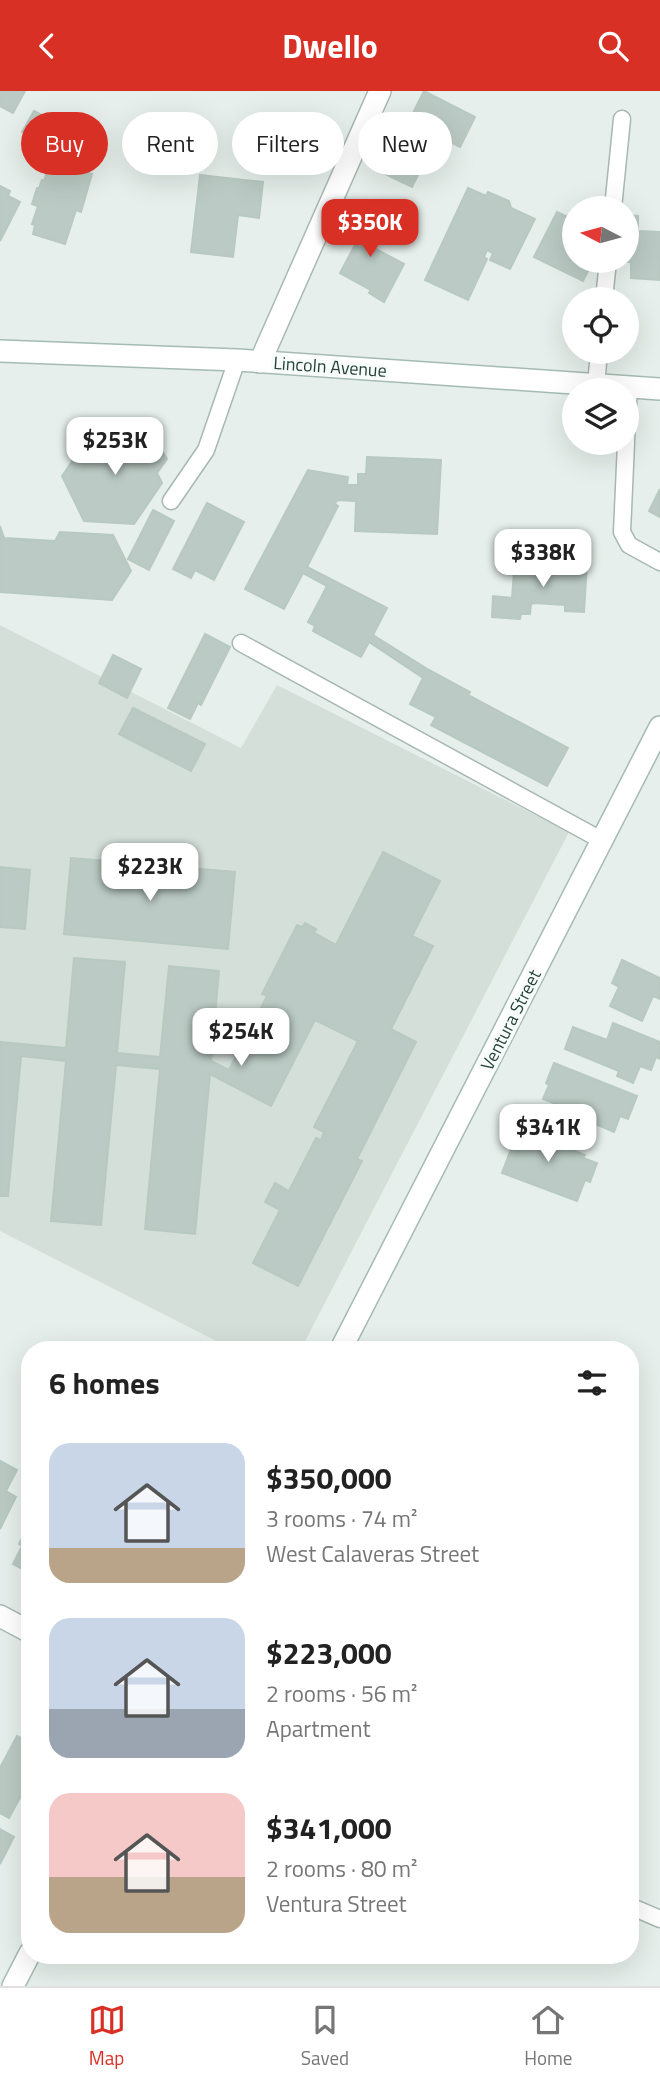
<!DOCTYPE html>
<meta charset="utf-8">
<style>
body{margin:0;font-family:"Titillium Web",sans-serif;background:#f6f6f6;color:#222;height:100vh;display:flex;flex-direction:column;font-size:26px;white-space:nowrap}
*{box-sizing:border-box;margin:0}
p{font-size:23px;color:#767676}
.icon{flex:none;width:38px;height:38px;fill:none;stroke:currentColor;stroke-width:2;stroke-linecap:round;stroke-linejoin:round}
.map{position:relative;flex:1;overflow:hidden}
.panel{position:absolute;left:21px;top:1250px;width:618px;height:623px;display:flex;flex-direction:column;background:#fff;border-radius:28px;box-shadow:0 7px 28px #0002}
.panel>*{flex:none}
.hud{position:absolute;left:21px;top:21px;width:620px;height:63px;display:flex;gap:14px}
.needle{width:46px;rotate:276deg}
.controls{position:absolute;left:562px;top:105px;display:grid;gap:14px}
.controls a{display:grid;place-items:center;width:77px;height:77px;border-radius:50%;background:#fff;box-shadow:0 7px 28px #0002;font-size:35px}
.price{position:absolute;translate:-50% -60px;padding:0 16px;border-radius:14px;background:#fff;color:#222;font-size:23px;line-height:46px;filter:drop-shadow(0 2px 4px #0008)}
.price::after{content:'';position:absolute;left:50%;top:42px;width:21px;height:16px;margin-left:-10px;background:inherit;clip-path:polygon(0 0,100% 0,50% 100%)}
.price.current{background:#d93025;color:#fff}
ul{padding:0;list-style:none}
li{display:flex;align-items:center;gap:21px;height:175px;padding:0 28px}
li span{display:grid;place-items:center;flex:none;width:196px;height:140px;border-radius:21px;color:#555}
li>.icon{margin-inline-start:auto}
span .icon{width:84px;height:84px;fill:#fffc;stroke-width:1}
li b{font-size:30px}
h2{display:flex;justify-content:space-between;align-items:center;height:84px;padding:0 28px;font-size:30px}
.chip{padding:0 24px;border-radius:32px;background:#fff;box-shadow:0 7px 28px #0002;font-size:24px;line-height:63px}
.chip.current{background:#d93025;color:#fff}
header{display:flex;justify-content:space-between;align-items:center;height:91px;padding:0 28px;background:#d93025;color:#fff;font-size:32px;font-weight:700}
.tab-bar{display:flex;justify-content:space-around;align-items:center;height:98px;border-top:2px solid #e0e0e0;background:#fff;font-size:19px;color:#767676}
.tab-bar a{display:grid;justify-items:center;gap:4px}
.tab-bar .current{color:#d93025}
.map>svg:first-child{display:block}
.built{fill:#d4dfda}
.building{fill:#bbcac4;stroke:#b8c9c2;stroke-width:2}
.lines{fill:none;stroke-linecap:round;stroke-linejoin:round}
.lane-casing{stroke:#a8b8b2;stroke-width:19}
.street-casing{stroke:#a8b8b2;stroke-width:24}
.secondary-casing{stroke:#a4bbb3;stroke-width:24}
.lane{stroke:#fff;stroke-width:16}
.street{stroke:#fff;stroke-width:21}
.secondary{stroke:#fff;stroke-width:21}
.labels{text-anchor:middle;stroke-width:7;stroke-linejoin:round;paint-order:stroke}
.street-label{font-size:18px;fill:#24423a;stroke:#f7fbf9}
</style>
<header><svg class="icon" aria-label="back" viewBox="0 0 24 24"><path d="M15 5l-7 7 7 7"/></svg>Dwello<svg class="icon" aria-label="search" viewBox="0 0 24 24"><circle cx="10" cy="10" r="6"/><path d="M15 15l6 6"/></svg></header>
<div class="map">
<svg width="660" height="1895" viewBox="0 0 660 1895">
<rect width="100%" height="100%" fill="#e6efeb"/>
<polygon class="built" points="0,534 241,657 277,594 569,741 301,1258 232,1258 0,1140"/>
<g class="building">
<polygon points="0,0 25,0 13,22 0,15"/>
<polygon points="424,0 475,26 460,56 444,48 436,64 421,56 414,70 423,74 412,96 383,82"/>
<polygon points="34,20 53,30 49,37 57,42 50,55 22,41"/>
<polygon points="68,68 81,72 79,79 92,83 81,121 76,119 65,153 33,143 35,134 32,133 38,115 32,113 37,97 39,97 42,89 44,90 50,70 65,75"/>
<polygon points="200,84 263,91 259,127 238,124 233,166 191,161"/>
<polygon points="0,95 10,100 8,105 20,111 0,150"/>
<polygon points="468,97 486,105 488,101 509,110 511,117 535,128 510,178 490,169 493,162 487,159 484,166 487,168 468,209 425,189"/>
<polygon points="358,121 385,136 374,157 404,173 384,211 369,202 371,199 340,182 355,154 344,147"/>
<polygon points="557,121 574,129 574,170 593,170 583,190 534,166"/>
<polygon points="626,124 638,125 638,140 660,141 660,189 631,187 631,171 618,171 626,170"/>
<polygon points="113,342 153,345 167,368 157,382 162,392 134,433 84,430 62,385 90,344 113,345"/>
<polygon points="367,366 441,369 437,443 355,440 356,410 337,409 335,413 338,415 307,476 387,517 373,544 429,579 470,601 468,604 568,657 547,695 431,634 436,626 410,613 423,587 369,551 361,566 313,540 315,535 308,531 327,495 303,482 284,518 245,498 308,379 348,386 347,394 358,394 358,383 366,383"/>
<polygon points="660,398 660,426 649,420"/>
<polygon points="207,412 244,431 214,489 195,479 191,487 173,478"/>
<polygon points="153,419 174,430 149,479 128,468"/>
<polygon points="0,435 4,447 55,450 60,441 113,444 131,480 112,509 0,501"/>
<polygon points="515,467 537,468 537,480 544,480 544,477 564,481 564,470 587,472 584,521 565,520 565,514 535,512 531,513 530,523 521,523 520,528 492,526 493,505 512,507"/>
<polygon points="205,543 230,556 201,614 198,612 190,628 168,617"/>
<polygon points="113,564 141,578 127,607 99,592"/>
<polygon points="133,617 205,653 191,680 119,643"/>
<polygon points="383,761 440,790 412,845 433,855 391,938 416,951 357,1068 362,1070 298,1195 253,1172 280,1119 265,1111 275,1092 289,1100 316,1047 321,1049 324,1041 314,1036 358,950 315,929 271,1015 210,983 195,1143 145,1138 160,978 116,974 101,1134 51,1130 66,970 21,965 8,1105 0,1105 0,951 66,957 74,867 125,871 117,962 160,966 169,875 219,880 211,970 229,979 267,905 262,903 297,834 302,836 305,832 316,838 314,842 336,854"/>
<polygon points="71,767 235,781 228,858 64,843"/>
<polygon points="0,776 30,779 25,838 0,836"/>
<polygon points="622,869 660,887 660,908 653,905 642,930 610,915 619,896 612,892"/>
<polygon points="613,932 660,951 660,968 656,966 651,979 640,975 633,992 617,985 619,980 565,958 573,936 607,949"/>
<polygon points="554,972 637,1005 628,1028 620,1025 614,1041 581,1027 582,1023 543,1008 549,994 546,992"/>
<polygon points="521,1032 552,1044 549,1050 585,1064 583,1067 597,1072 590,1091 585,1089 577,1110 502,1082"/>
<polygon points="0,1370 17,1379 6,1400 16,1406 0,1438"/>
<polygon points="30,1432 30,1482 13,1473 22,1455 19,1453"/>
<polygon points="17,1645 30,1652 30,1709 21,1705 9,1727 0,1722 0,1677"/>
<polygon points="0,1738 14,1746 0,1773"/>
</g>
<g class="lines">
<g class="lane-casing">
<g id="lane">
<polyline points="613,117 622,28"/>
<polyline points="604,208 608,170"/>
<polyline points="596,294 599,261"/>
<polyline points="626,349 629,296"/>
<polyline points="626,352 622,441 629,454 660,471"/>
<polyline points="171,410 206,359 237,269"/>
<polyline points="241,552 603,750"/>
<polyline points="632,1816 660,1828"/>
</g>
</g>
<g class="street-casing">
<g id="street">
<polyline points="260,271 380,0"/>
<polyline points="0,1525 30,1541"/>
</g>
</g>
<g class="secondary-casing">
<g id="secondary">
<polyline points="0,260 237,269 660,298"/>
<polyline points="341,1258 660,636"/>
<polyline points="13,1895 30,1862"/>
</g>
</g>
<use href="#lane" class="lane"/>
<use href="#street" class="street"/>
<use href="#secondary" class="secondary"/>
</g>
<g class="labels">
<g class="street-label">
<text transform="translate(330 276) rotate(4)" y="6">Lincoln Avenue</text>
<text transform="translate(511 929) rotate(-63)" y="6">Ventura Street</text>
</g>
</g>
</svg>
<div class="controls">
<a><svg class="needle" viewBox="-14 -14 28 28"><path d="M0-13l5 13h-10z" fill="#e53935"/><path d="M0 13l5-13h-10z" fill="#767676"/></svg></a>
<a><svg class="icon" aria-label="locate" viewBox="0 0 24 24"><circle cx="12" cy="12" r="6"/><path d="M12 2v4M12 18v4M2 12h4M18 12h4"/></svg></a>
<a><svg class="icon" aria-label="layers" viewBox="0 0 24 24"><path d="M12 4l9 5-9 5-9-5zM3 14l9 5 9-5"/></svg></a>
</div>
<b class="price current" style="left:370px;top:168px">$350K</b>
<b class="price" style="left:115px;top:386px">$253K</b>
<b class="price" style="left:543px;top:498px">$338K</b>
<b class="price" style="left:150px;top:812px">$223K</b>
<b class="price" style="left:241px;top:977px">$254K</b>
<b class="price" style="left:548px;top:1073px">$341K</b>
<div class="hud">
<a class="chip current">Buy</a>
<a class="chip">Rent</a>
<a class="chip">Filters</a>
<a class="chip">New</a>
</div>
<section class="panel">
<h2>6 homes<svg class="icon" aria-label="filters" viewBox="0 0 24 24"><path d="M4 7h16M4 17h16"/><circle cx="9" cy="7" r="2"/><circle cx="15" cy="17" r="2"/></svg></h2>
<ul>
<li><span style="background:linear-gradient(#c9d6e8 75%,#b9a48a 0)"><svg class="icon" aria-label="home" viewBox="0 0 24 24"><path d="M3 11l9-7 9 7M6 9v11h12V9"/></svg></span><div><b>$350,000</b><p>3 rooms · 74 m²</p><p>West Calaveras Street</p></div></li>
<li><span style="background:linear-gradient(#c9d6e8 65%,#9aa5b1 0)"><svg class="icon" aria-label="home" viewBox="0 0 24 24"><path d="M3 11l9-7 9 7M6 9v11h12V9"/></svg></span><div><b>$223,000</b><p>2 rooms · 56 m²</p><p>Apartment</p></div></li>
<li><span style="background:linear-gradient(#f6c9c9 60%,#b9a48a 0)"><svg class="icon" aria-label="home" viewBox="0 0 24 24"><path d="M3 11l9-7 9 7M6 9v11h12V9"/></svg></span><div><b>$341,000</b><p>2 rooms · 80 m²</p><p>Ventura Street</p></div></li>
</ul>
</section>
</div>
<nav class="tab-bar">
<a class="current"><svg class="icon" aria-label="map" viewBox="0 0 24 24"><path d="M3 6l6-2 6 2 6-2v14l-6 2-6-2-6 2zM9 4v14M15 6v14"/></svg>Map</a>
<a><svg class="icon" aria-label="saved" viewBox="0 0 24 24"><path d="M7 4h10v16l-5-4-5 4z"/></svg>Saved</a>
<a><svg class="icon" aria-label="home" viewBox="0 0 24 24"><path d="M3 11l9-7 9 7M6 9v11h12V9"/></svg>Home</a>
</nav>
